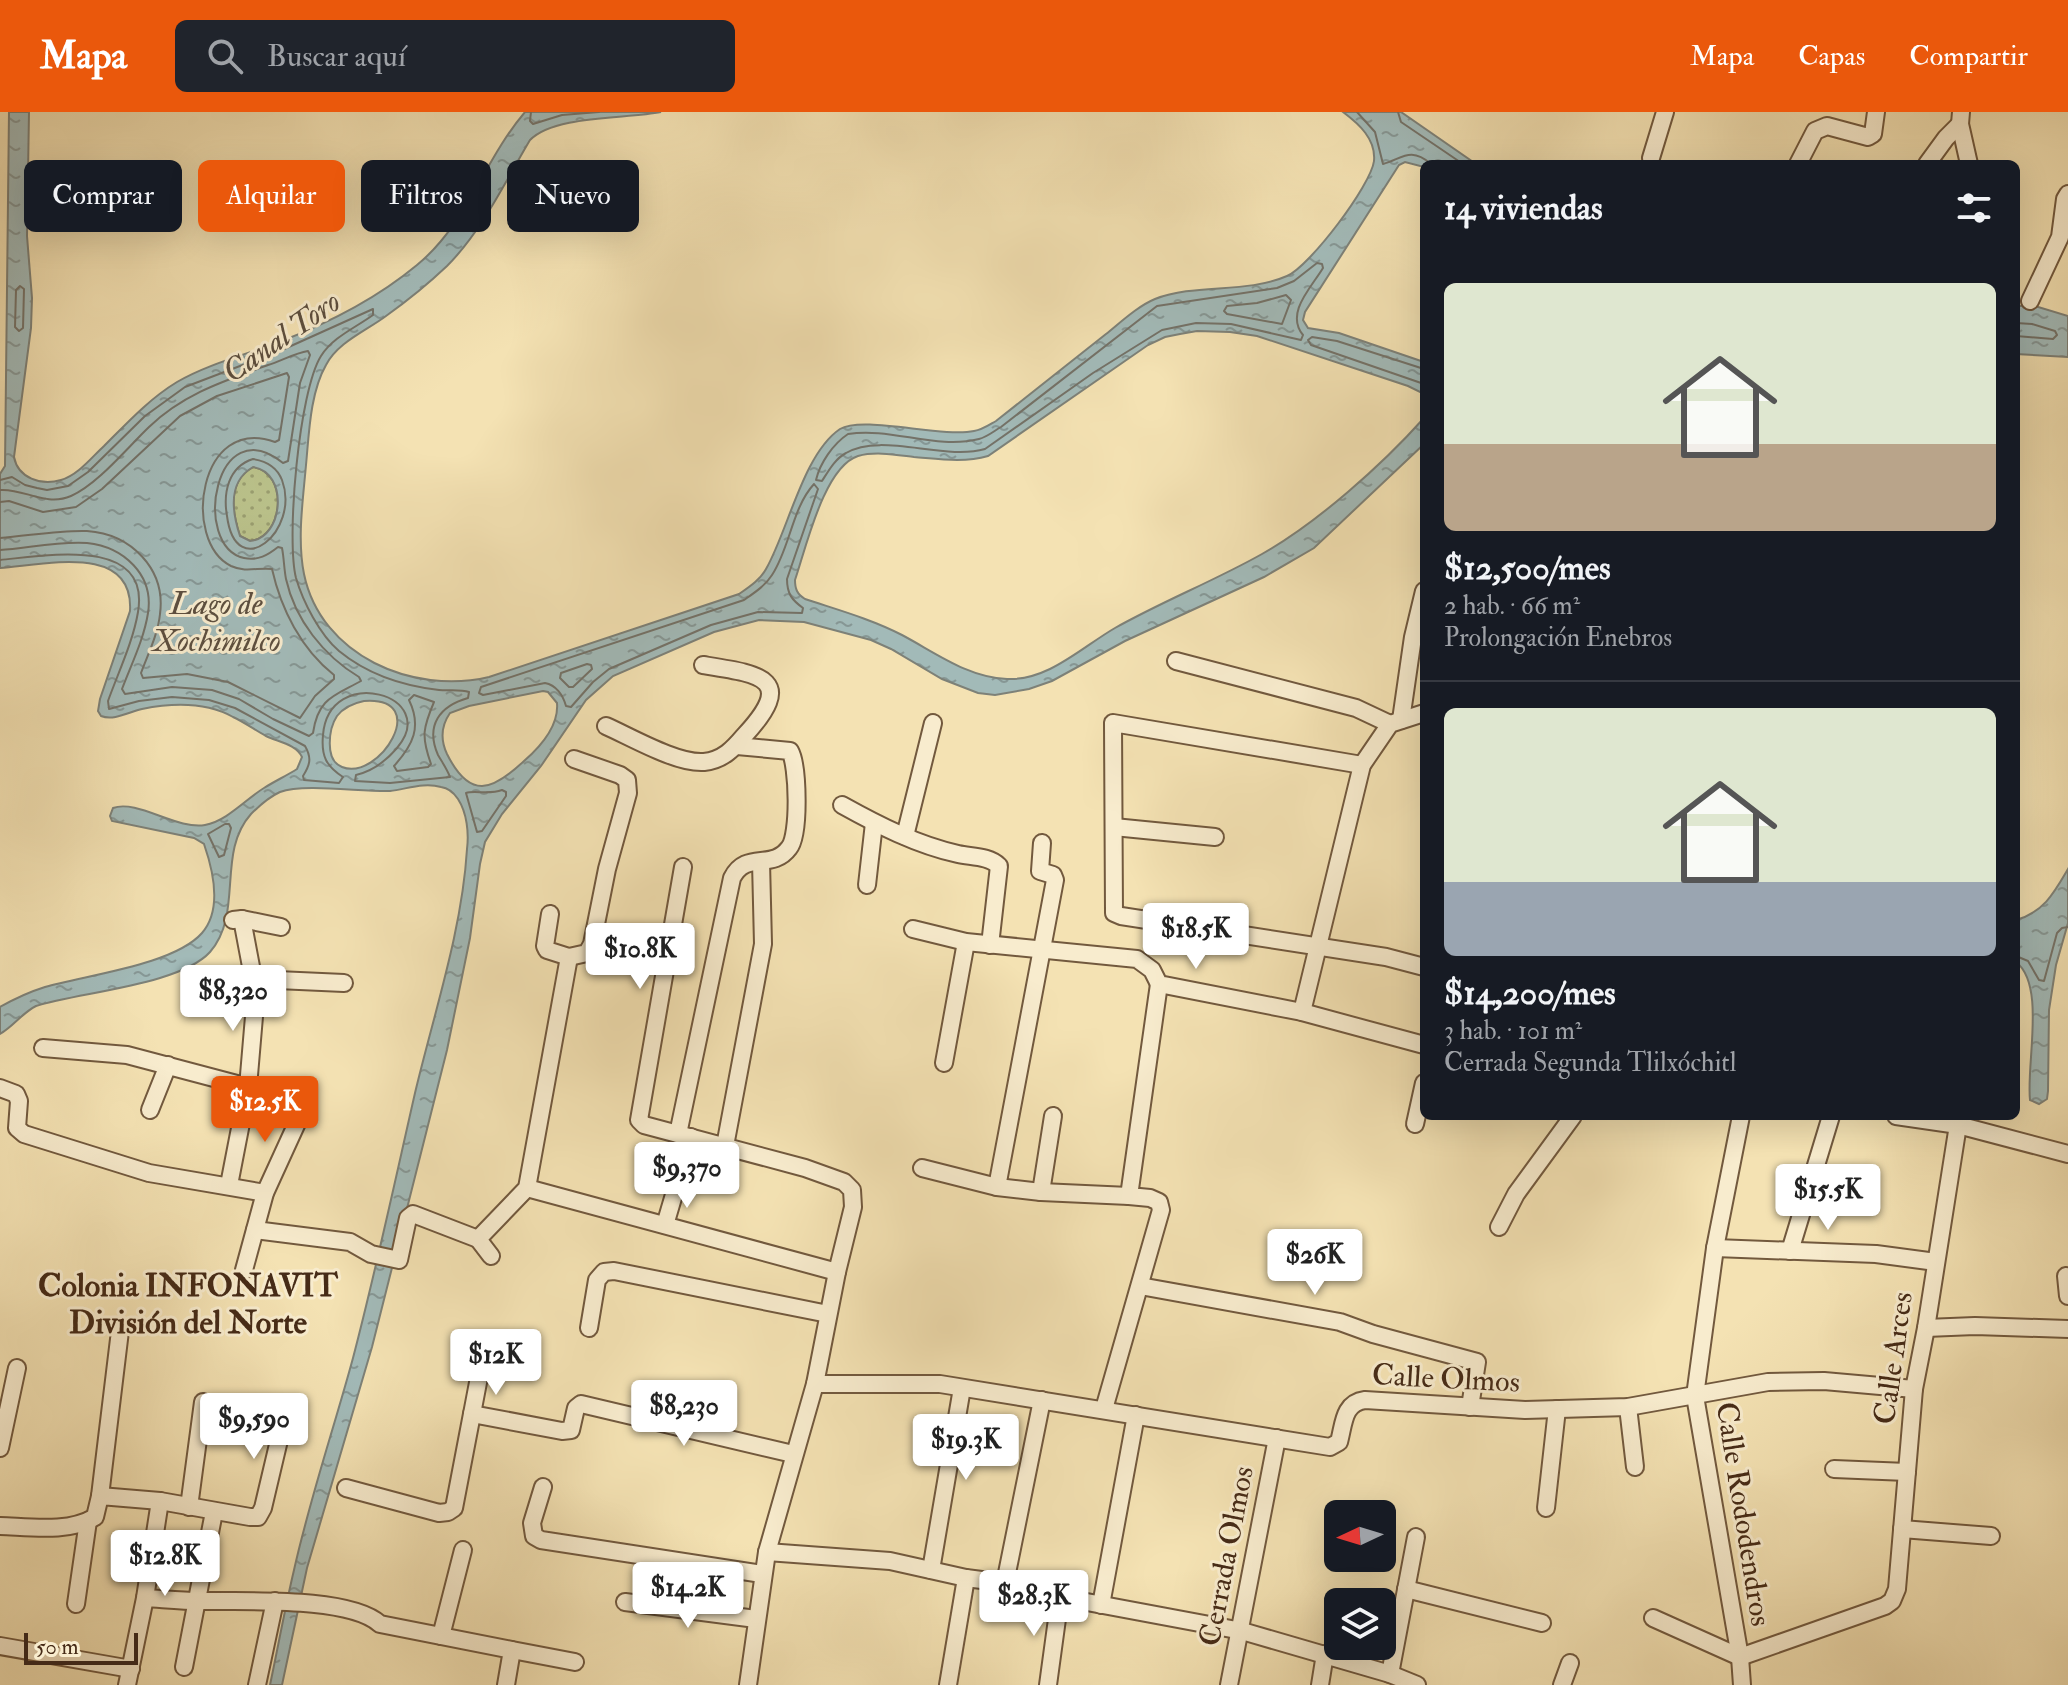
<!DOCTYPE html>
<html lang="es">
<meta charset="utf-8">
<style>
body{margin:0;font-family:"IM FELL Double Pica",serif;background:#20242c;color:#f1f3f6;height:100vh;display:flex;flex-direction:column;font-size:30px;white-space:nowrap}
*{box-sizing:border-box;margin:0}
p{font-size:26px;color:#9ea1a6}
.icon{flex:none;width:44px;height:44px;fill:none;stroke:currentColor;stroke-width:2;stroke-linecap:round;stroke-linejoin:round}
.map{position:relative;flex:1;overflow:hidden}
.side{position:absolute;left:1420px;top:48px;width:600px;height:960px;display:flex;flex-direction:column;background:#171b24;border-radius:12px;box-shadow:0 8px 32px #0002}
.side>*{flex:none}
.banner{position:absolute;left:24px;top:48px;width:760px;height:72px;display:flex;gap:16px}
.needle{width:52px;rotate:266deg}
.buttons{position:absolute;left:1324px;top:1388px;display:grid;gap:16px}
.buttons a{display:grid;place-items:center;width:72px;height:72px;border-radius:12px;background:#171b24;box-shadow:0 8px 32px #0002;font-size:40px}
.scale{position:absolute;left:24px;bottom:20px;width:114px;box-sizing:border-box;padding-left:8px;border:4px solid #462b17;border-top:0;font-size:22px;line-height:28px;white-space:nowrap;color:#462b17;-webkit-text-stroke:6px #f8ecce;paint-order:stroke}
.price{position:absolute;translate:-50% -68px;padding:0 18px;border-radius:8px;background:#fff;color:#222;font-size:26px;line-height:52px;filter:drop-shadow(0 2px 4px #0008)}
.price::after{content:'';position:absolute;left:50%;top:48px;width:24px;height:18px;margin-left:-12px;background:inherit;clip-path:polygon(0 0,100% 0,50% 100%)}
.price.current{background:#ea580c;color:#fff}
ul{padding:0;list-style:none}
li{display:grid;align-content:center;gap:16px;height:424px;padding:0 24px}
li+li{border-top:2px solid #363941}
li span{display:grid;place-items:center;height:248px;border-radius:12px;color:#555}
li>.icon{margin-inline-start:auto}
span .icon{width:144px;height:144px;fill:#fffc;stroke-width:1}
li b{font-size:34px}
h2{display:flex;justify-content:space-between;align-items:center;height:96px;padding:0 24px;font-size:34px}
.chip{padding:0 28px;border-radius:12px;background:#171b24;box-shadow:0 8px 32px #0002;font-size:28px;line-height:72px}
.chip.current{background:#ea580c;color:#fff}
header{display:flex;align-items:center;gap:48px;box-sizing:border-box;height:112px;padding:0 40px;background:#ea580c;color:#fff}
header strong{font-size:38px}
nav{display:flex;gap:44px;margin-inline-start:auto;font-size:28px}
.search{width:560px;height:72px;background:#20242c;display:flex;align-items:center;gap:20px;box-sizing:border-box;padding:0 28px;border-radius:12px;color:#9ea1a6;font-size:30px}
.map>svg:first-child{display:block}
.park{fill:url(#park-dots);stroke:#807752;stroke-width:2}
.water{fill:url(#water-ripples);stroke:#7d8178;stroke-width:2;fill-rule:evenodd}
.lines{fill:none;stroke-linecap:round;stroke-linejoin:round}
.shore{stroke:#747268;stroke-width:2}
.minor-casing{stroke:#72593e;stroke-width:20}
.minor{stroke:#f8ecce;stroke-width:16}
.labels{text-anchor:middle;stroke-width:6;stroke-linejoin:round;paint-order:stroke}
.street-label{font-size:30px;fill:#462b17;stroke:#f8ecce}
.water-label{font-size:32px;font-style:italic;fill:#5d4f3f;stroke:#f8ecce}
.neighbourhood-label{font-size:32px;font-weight:bold;fill:#462b17;stroke:#f8ecce}
</style>
<header>
<strong>Mapa</strong>
<div class="search"><svg class="icon" aria-label="search" viewBox="0 0 24 24"><circle cx="10" cy="10" r="6"/><path d="M15 15l6 6"/></svg>Buscar aquí</div>
<nav><a>Mapa</a><a>Capas</a><a>Compartir</a></nav>
</header>
<div class="map">
<svg width="2068" height="1573" viewBox="0 0 2068 1573">
<defs>
<pattern id="park-dots" width="8" height="8" patternUnits="userSpaceOnUse" patternTransform="scale(2)"><rect width="8" height="8" fill="#bbc38c"/><path d="M2 2h.1M6 6h.1" fill="none" stroke="#9a9f71" stroke-width="1.8" stroke-linecap="round"/></pattern>
<pattern id="water-ripples" width="26" height="14" patternUnits="userSpaceOnUse" patternTransform="scale(2)"><rect width="26" height="14" fill="#a2bab8"/><path d="M2 4q2-2 4 0t4 0M15 11q2-2 4 0t4 0" fill="none" stroke="#869795"/></pattern>
</defs>
<rect width="100%" height="100%" fill="#f4e2b3"/>
<filter id="stains"><feTurbulence type="fractalNoise" baseFrequency=".0025" numOctaves="4"/><feColorMatrix values="0 0 0 0 .2 0 0 0 0 .09 0 0 0 0 .02 0 0 0 .5 -.17"/></filter>
<radialGradient id="worn" r=".72"><stop offset=".6" stop-color="#630" stop-opacity="0"/><stop offset="1" stop-color="#630" stop-opacity=".3"/></radialGradient>
<path class="park" d="M253,355C289,360 284,426 250,429L240,424C232,400 227,369 253,355Z"/>
<g class="water">
<path d="M9,0H29L27,124L32,186L31,216L14,345C18,366 41,374 61,368C78,363 91,346 104,334C127,311 149,287 177,270C208,252 245,243 279,230C329,211 376,187 417,153C467,112 484,48 525,0H661C626,7 554,3 530,28C505,70 482,119 447,154C428,172 407,189 386,204C366,219 338,230 326,253C310,281 309,322 306,353C303,388 297,427 304,462C321,544 413,583 489,565L739,482C749,475 760,468 766,457C788,419 803,342 840,317C863,303 942,326 974,319C982,318 989,313 996,309C1033,280 1069,251 1106,222C1121,210 1138,194 1155,187C1196,171 1246,182 1287,164C1310,154 1371,73 1374,49C1376,27 1359,12 1343,0H1401L1476,52H1424V55L1405,50L1399,53L1305,200L1303,208L1308,216L1339,221L1424,250V282L1408,274L1257,224L1230,220L1197,219L1180,222L1165,225L1148,233L988,344C964,351 939,347 914,345C897,343 876,339 858,344C824,355 806,436 795,468C795,477 797,482 805,487C838,498 871,507 902,523C936,541 967,565 1007,567C1048,569 1082,535 1115,516C1163,489 1214,469 1262,442C1317,411 1382,353 1424,306V332L1314,436L1264,465L1125,529L1052,569L1029,577L995,583L978,581L942,567L891,537L871,528L804,510L759,508L714,520L613,564L586,588L541,654L502,702L485,730L480,752L470,826L447,938L372,1235L307,1456L282,1573H270C278,1535 285,1496 294,1458C310,1386 334,1316 353,1246C376,1158 395,1069 415,981C434,901 462,819 467,737C469,721 467,701 458,687C454,681 449,676 441,675C424,670 407,677 390,679C361,680 304,671 280,680C269,685 260,693 251,702C216,741 244,801 210,840C180,873 80,880 36,894C22,901 14,914 0,922V895C14,887 29,880 45,875C86,863 174,853 202,821C223,797 213,758 204,732L194,726L112,709L110,704L113,696C137,687 177,718 205,713C227,709 246,687 264,676C275,669 286,664 297,657L302,645C296,632 278,630 266,624C255,618 244,610 233,605C206,590 172,591 142,597C129,600 114,609 101,604L98,599L100,587L130,499C134,430 43,453 0,456V362L5,354ZM253,355C289,360 284,426 250,429L240,424C232,400 227,370 253,355ZM543,579L548,580L557,591C559,614 540,635 524,649C492,679 470,688 447,642C440,627 441,614 450,601L469,594ZM364,589C433,584 379,670 342,655C324,648 329,616 337,604C344,595 354,591 364,589Z"/>
<polygon points="2016,194 2035,194 2068,204 2068,245 2016,242"/>
<path d="M2068,757V811L2056,853L2049,898L2048,979L2047,987L2039,992L2030,988C2026,952 2046,873 2016,850V808C2044,800 2054,781 2068,757Z"/>
</g>
<g class="lines">
<g class="shore">
<polyline points="531,0 530,9 533,12 562,3 599,0"/>
<path d="M1357,0L1375,20L1383,52C1402,47 1410,34 1431,52"/>
<polyline points="1398,0 1401,10 1463,52"/>
<path d="M1317,151L1322,152L1323,156C1311,176 1285,201 1303,223L1301,228L1231,212L1196,211L1162,218L1093,261L985,337C944,349 881,320 846,341C835,347 829,358 822,369L816,368C820,351 833,332 848,322C891,315 936,338 979,327C987,325 994,319 1001,315L1157,194L1277,176L1294,169Z"/>
<polygon points="20,174 24,177 23,216 19,219 15,215 16,178"/>
<polygon points="1286,183 1291,188 1282,212 1227,202 1224,199 1227,194 1257,191"/>
<polyline points="2016,211 2032,212 2055,219 2057,223 2053,227 2016,224"/>
<polyline points="1424,257 1337,229 1312,225 1308,228 1311,233 1424,272"/>
<path d="M253,347C266,349 277,355 282,368C301,419 236,473 227,404C223,381 228,355 253,347Z"/>
<path d="M0,368L12,365L25,373L37,376L47,378L68,374L88,360L145,304L185,275L282,238L373,197V203C355,216 333,225 321,244C299,279 286,426 296,466C303,490 320,523 339,539C367,562 404,574 439,578C449,579 460,577 469,580L468,586C440,594 425,613 438,643C442,650 447,657 450,665L390,671L355,669L356,663C373,659 386,649 397,636C442,583 329,551 323,623C321,644 326,654 343,665L339,671L304,668L303,664C310,653 312,646 305,634L235,596L209,588L172,585L139,589L109,597L108,589C118,561 133,530 138,500C151,423 43,444 0,448"/>
<path d="M814,372L818,377L787,467C787,482 792,488 803,496L802,501L758,500L711,513L609,557L593,570L571,595L566,594C563,583 556,573 545,571L483,583L479,581L481,575L744,488C754,481 765,474 772,463C790,436 792,396 814,372Z"/>
<path d="M0,378C24,376 45,395 71,384C98,372 127,336 149,315C183,282 224,269 268,253C281,249 295,241 308,239L310,243L300,271L288,349L283,351C215,296 191,434 244,446C258,449 268,443 278,435L282,436C284,446 284,457 286,467C295,508 324,544 359,565L361,569C334,584 318,586 313,621L309,624L273,607L239,587L212,578L172,575L125,582L122,577C131,553 144,527 148,501C154,463 124,435 87,431C59,429 28,436 0,438"/>
<path d="M0,390L9,389L43,400L76,395L102,377L180,304L217,284L287,261L289,265L279,328L275,330C199,302 181,429 231,454C246,461 259,455 272,457C281,497 301,537 334,563V567L315,584L300,606L228,570L187,562L143,566L141,561C148,542 158,522 160,502C166,457 131,422 87,419C59,418 28,424 0,426"/>
<polygon points="587,552 591,553 592,557 573,575 569,575 560,566 561,561"/>
<path d="M414,583L434,590C423,616 421,624 431,652L428,655L397,659L394,654C413,633 422,615 409,588Z"/>
<path d="M502,678L506,680V684L482,719L477,720L466,681C474,678 489,683 502,678Z"/>
<polygon points="225,712 229,712 231,716 224,743 219,745 208,722"/>
<polyline points="2016,844 2028,849 2039,868 2044,869 2057,821 2062,816 2068,815"/>
</g>
<g class="minor-casing">
<g id="minor">
<polyline points="1961,0 1960,12 1969,52"/>
<polyline points="1651,46 1665,0"/>
<polyline points="1798,52 1815,19 1827,14 1868,25 1873,22 1876,0"/>
<polyline points="1927,52 1946,26 1960,12"/>
<polyline points="2030,189 2060,125 2065,87 2068,82"/>
<polyline points="1176,549 1356,596 1390,612"/>
<polyline points="1401,608 1413,525 1424,479"/>
<path d="M606,614C631,625 677,652 704,650C723,648 733,637 744,624C798,566 760,562 703,553"/>
<polyline points="1362,653 1113,611 1114,801 1121,804 1386,845 1424,855"/>
<path d="M842,693C878,713 917,733 958,742C972,745 989,744 999,754L990,833"/>
<polyline points="1114,715 1215,725"/>
<polyline points="905,724 933,611"/>
<polyline points="683,755 639,1008 644,1013 805,1056 844,1070 852,1078 853,1095 837,1160 815,1272 767,1440 748,1573"/>
<polyline points="867,773 874,711"/>
<polyline points="550,802 545,834 547,838 569,845 587,841 592,832 607,757 628,681 627,668 620,663 574,647"/>
<polyline points="233,808 242,807 281,815"/>
<polyline points="913,817 966,830 1137,847 1152,858 1159,872 1302,900 1424,933"/>
<polyline points="255,867 344,871"/>
<polyline points="1302,900 1362,653 1390,612 1424,601"/>
<polyline points="43,936 127,943 248,975 288,979 299,987 302,1000 265,1081 244,1158"/>
<polyline points="944,951 966,830"/>
<polyline points="0,976 16,982 19,989 17,1016 24,1022 149,1061 265,1081"/>
<polyline points="150,998 168,953"/>
<polyline points="1741,1004 1715,1136 1695,1284 1740,1545 1742,1573"/>
<polyline points="1896,1004 1958,1013 2068,1042"/>
<polyline points="1415,1012 1424,971"/>
<path d="M678,1022L732,766C746,738 772,759 789,736C800,723 798,653 790,639L737,634"/>
<polyline points="725,1034 763,832 761,750"/>
<polyline points="922,1056 997,1075 1041,1080 1129,1084"/>
<polyline points="229,1073 248,975 256,881 242,807"/>
<polyline points="997,1075 1055,768 1053,763 1040,759 1042,731"/>
<polyline points="527,1076 837,1160"/>
<polyline points="1041,1080 1053,1004"/>
<polyline points="665,1113 691,1025"/>
<polyline points="1499,1115 1516,1082 1573,1004"/>
<polyline points="255,1118 350,1130 371,1142 399,1148 408,1106 413,1102 478,1127"/>
<polyline points="1715,1136 1876,1142 1936,1150"/>
<polyline points="1790,1139 1831,1004"/>
<polyline points="491,1144 478,1127 527,1076 569,845"/>
<polyline points="2066,1164 2068,1184"/>
<polyline points="1140,1174 1340,1210 1373,1222 1477,1250 1470,1295"/>
<polyline points="589,1216 597,1168 604,1160 614,1159 828,1202"/>
<polyline points="1926,1216 1975,1214 2068,1217"/>
<path d="M815,1272H940L1330,1335L1339,1330C1344,1312 1343,1291 1365,1288L1525,1298L1628,1295L1768,1270L1824,1269L1914,1277"/>
<polyline points="1628,1295 1635,1355"/>
<polyline points="1104,1297 1161,1098 1159,1090 1150,1086 1129,1084 1159,872"/>
<polyline points="472,1302 480,1260"/>
<polyline points="0,1336 17,1256"/>
<polyline points="1834,1357 1907,1360"/>
<polyline points="543,1375 532,1411 534,1424 541,1428 762,1462"/>
<polyline points="346,1376 439,1401 448,1400 454,1396 472,1302 562,1319 571,1318 576,1296 581,1292 793,1342"/>
<polyline points="100,1384 120,1219"/>
<polyline points="189,1395 203,1290"/>
<polyline points="1546,1396 1557,1297"/>
<path d="M0,1414C30,1415 69,1421 95,1405L100,1384L160,1389L250,1405H258L263,1396L284,1307"/>
<polyline points="1902,1417 1991,1424"/>
<polyline points="767,1440 890,1449 966,1466 1005,1471 1060,1485 1242,1519 1390,1562 1417,1573"/>
<polyline points="931,1458 962,1276"/>
<polyline points="1005,1471 1042,1288"/>
<polyline points="1406,1477 1542,1511"/>
<path d="M145,1486C163,1487 182,1489 200,1489C244,1490 349,1484 380,1512L512,1538L506,1573"/>
<polyline points="625,1490 756,1507"/>
<polyline points="76,1492 88,1409"/>
<polyline points="1101,1493 1136,1303"/>
<polyline points="1653,1506 1740,1545 1885,1494 1892,1489 1897,1477 1914,1277 1926,1216 1958,1013"/>
<polyline points="441,1524 463,1438"/>
<polyline points="0,1534 131,1557"/>
<polyline points="512,1538 575,1550"/>
<polyline points="184,1555 214,1400"/>
<polyline points="1390,1562 1416,1425"/>
<polyline points="127,1573 145,1486 160,1389"/>
<polyline points="257,1573 275,1489"/>
<polyline points="948,1573 966,1466"/>
<polyline points="1048,1573 1060,1485"/>
<polyline points="1229,1573 1277,1326"/>
<polyline points="1320,1573 1325,1542"/>
<polyline points="1562,1573 1570,1551"/>
</g>
</g>
<use href="#minor" class="minor"/>
</g>
<g class="labels">
<g class="street-label">
<text transform="translate(1893 1246) rotate(-82)" y="10">Calle Arces</text>
<text transform="translate(1446 1266) rotate(3)" y="10">Calle Olmos</text>
<text transform="translate(1744 1402) rotate(81)" y="10">Calle Rododendros</text>
<text transform="translate(1226 1444) rotate(-79)" y="10">Cerrada Olmos</text>
</g>
<g class="water-label">
<text transform="translate(281 224) rotate(-35)" y="11">Canal Toro</text>
<text x="216" y="502">Lago de<tspan x="216" dy="37">Xochimilco</tspan></text>
</g>
<g class="neighbourhood-label">
<text x="188" y="1184">Colonia INFONAVIT<tspan x="188" dy="37">División del Norte</tspan></text>
</g>
</g>
<rect width="100%" height="100%" filter="url(#stains)"/>
<rect width="100%" height="100%" fill="url(#worn)"/>
</svg>
<div class="buttons">
<a><svg class="needle" viewBox="-14 -14 28 28"><path d="M0-13l5 13h-10z" fill="#e53935"/><path d="M0 13l5-13h-10z" fill="#9ea1a6"/></svg></a>
<a><svg class="icon" aria-label="layers" viewBox="0 0 24 24"><path d="M12 4l9 5-9 5-9-5zM3 14l9 5 9-5"/></svg></a>
</div>
<div class="scale">50 m</div>
<b class="price" style="left:1196px;top:859px">$18.5K</b>
<b class="price" style="left:640px;top:879px">$10.8K</b>
<b class="price" style="left:233px;top:921px">$8,320</b>
<b class="price current" style="left:265px;top:1032px">$12.5K</b>
<b class="price" style="left:687px;top:1098px">$9,370</b>
<b class="price" style="left:1828px;top:1120px">$15.5K</b>
<b class="price" style="left:1315px;top:1185px">$26K</b>
<b class="price" style="left:496px;top:1285px">$12K</b>
<b class="price" style="left:684px;top:1336px">$8,230</b>
<b class="price" style="left:254px;top:1349px">$9,590</b>
<b class="price" style="left:966px;top:1370px">$19.3K</b>
<b class="price" style="left:165px;top:1486px">$12.8K</b>
<b class="price" style="left:688px;top:1518px">$14.2K</b>
<b class="price" style="left:1034px;top:1526px">$28.3K</b>
<div class="banner">
<a class="chip">Comprar</a>
<a class="chip current">Alquilar</a>
<a class="chip">Filtros</a>
<a class="chip">Nuevo</a>
</div>
<section class="side">
<h2>14 viviendas<svg class="icon" aria-label="filters" viewBox="0 0 24 24"><path d="M4 7h16M4 17h16"/><circle cx="9" cy="7" r="2"/><circle cx="15" cy="17" r="2"/></svg></h2>
<ul>
<li><span style="background:linear-gradient(#dfe7d0 65%,#b9a48a 0)"><svg class="icon" aria-label="home" viewBox="0 0 24 24"><path d="M3 11l9-7 9 7M6 9v11h12V9"/></svg></span><div><b>$12,500/mes</b><p>2 hab. · 66 m²</p><p>Prolongación Enebros</p></div></li>
<li><span style="background:linear-gradient(#dfe7d0 70%,#9aa5b1 0)"><svg class="icon" aria-label="home" viewBox="0 0 24 24"><path d="M3 11l9-7 9 7M6 9v11h12V9"/></svg></span><div><b>$14,200/mes</b><p>3 hab. · 101 m²</p><p>Cerrada Segunda Tlilxóchitl</p></div></li>
</ul>
</section>
</div>
